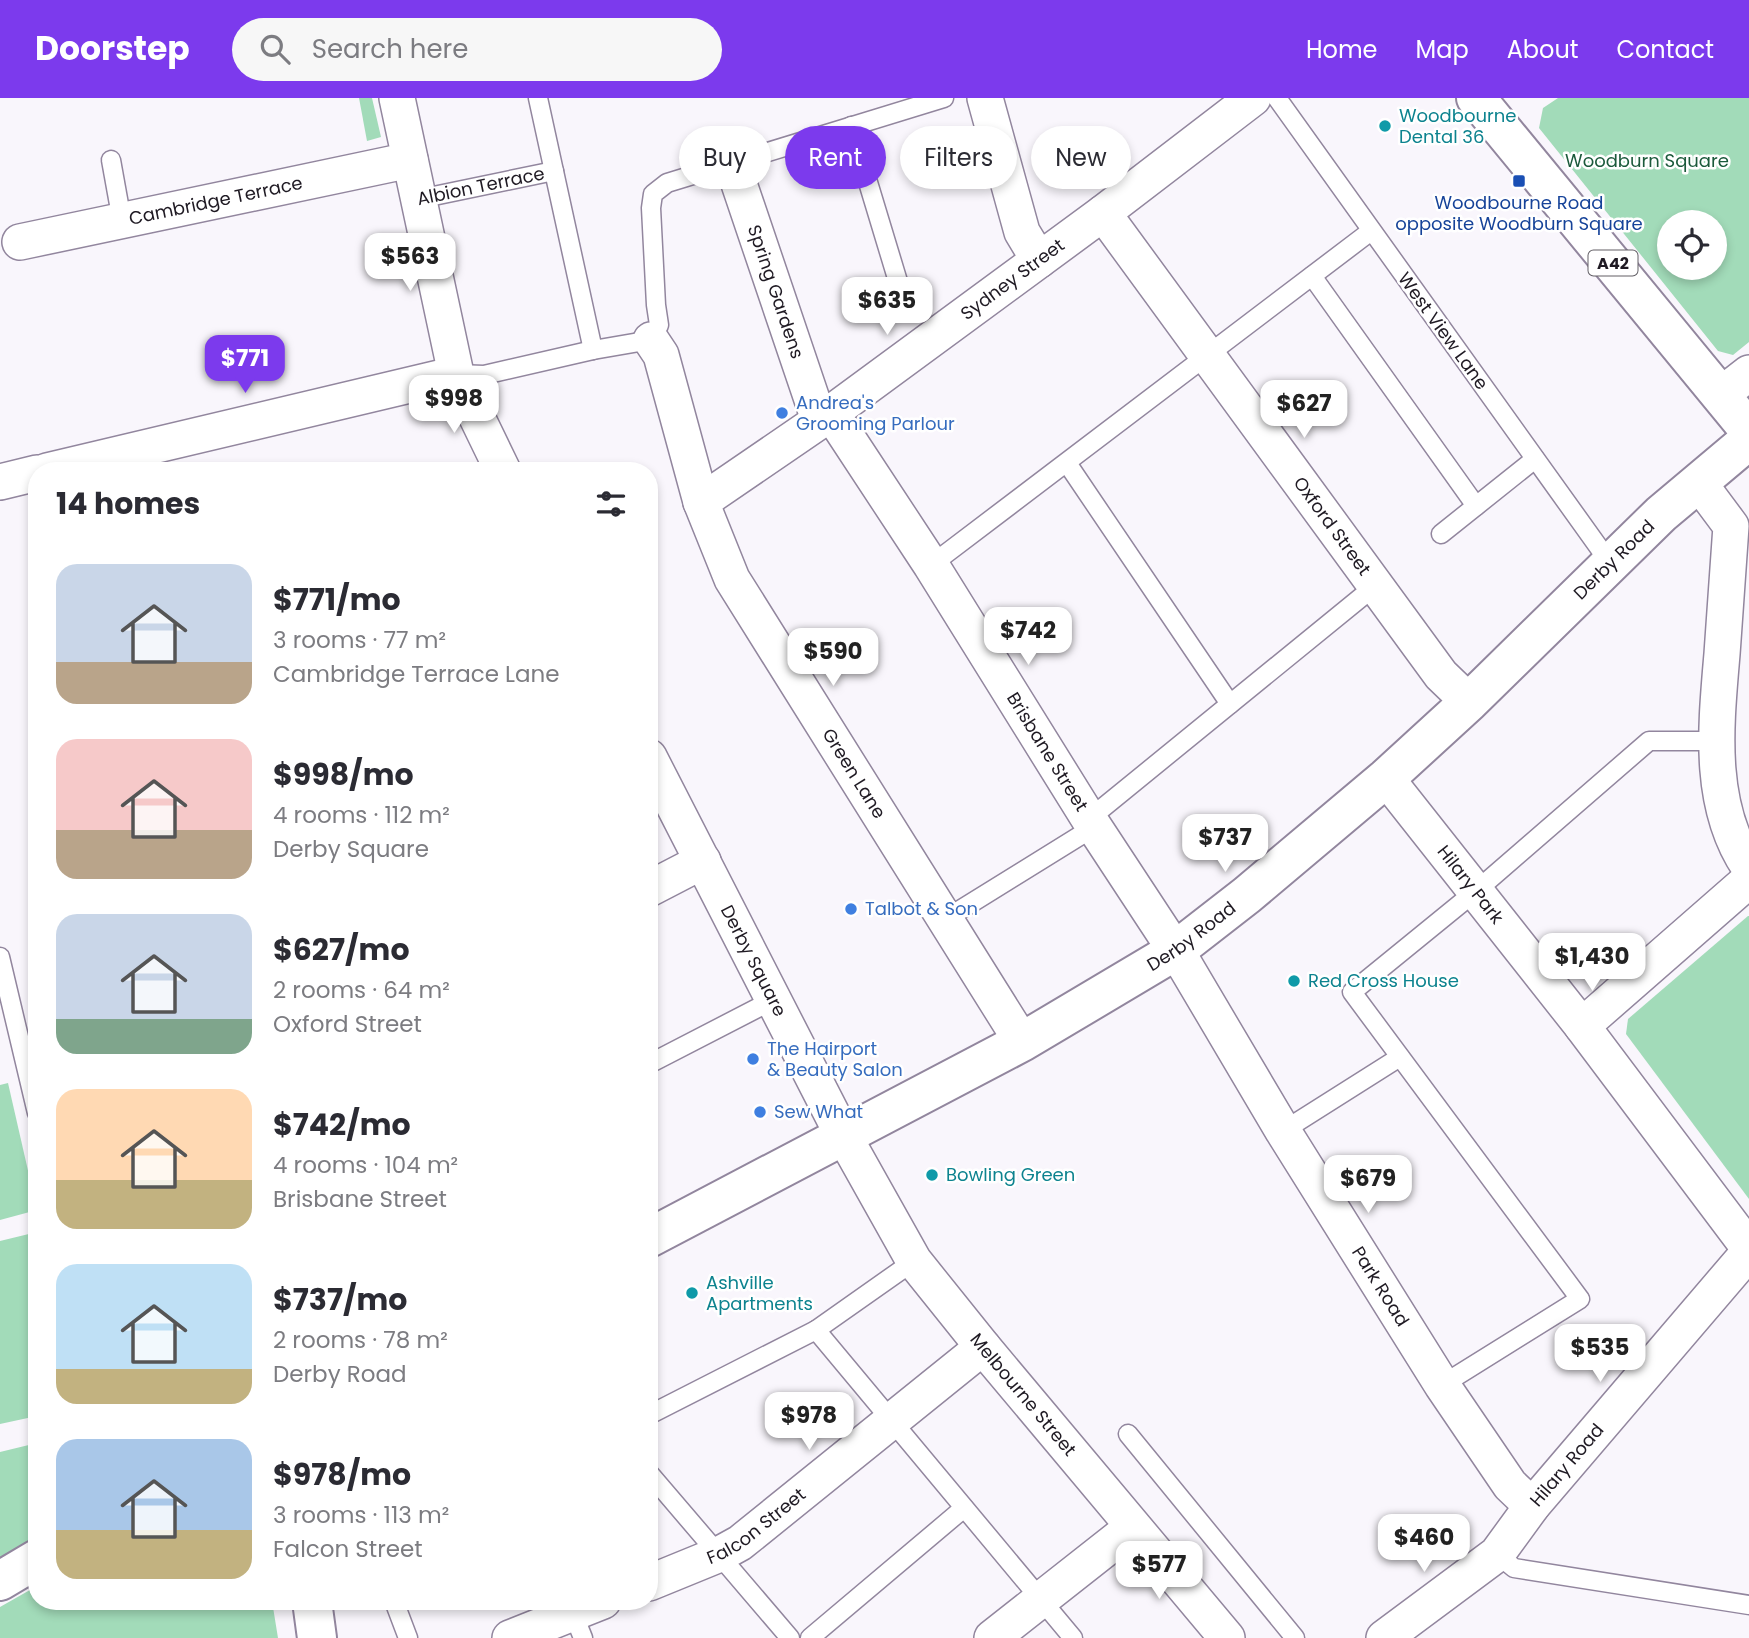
<!DOCTYPE html>
<meta charset="utf-8">
<style>
body{margin:0;font-family:Poppins,sans-serif;background:#f7f7f7;color:#2b2b33;height:100vh;display:flex;flex-direction:column;font-size:26px;white-space:nowrap}
*{box-sizing:border-box;margin:0}
p{font-size:23px;color:#7c7c81}
.icon{flex:none;width:38px;height:38px;fill:none;stroke:currentColor;stroke-width:2;stroke-linecap:round;stroke-linejoin:round}
.map{position:relative;flex:1;overflow:hidden}
.drawer{position:absolute;left:28px;top:364px;width:630px;height:1148px;display:flex;flex-direction:column;background:#fff;border-radius:28px;box-shadow:0 4px 10px #0003}
.drawer>*{flex:none}
.banner{position:absolute;left:679px;top:28px;width:665px;height:63px;display:flex;gap:14px}
.controls{position:absolute;left:1657px;top:112px;display:grid;gap:14px}
.controls a{display:grid;place-items:center;width:70px;height:70px;border-radius:50%;background:#fff;box-shadow:0 4px 10px #0003;font-size:35px}
.price{position:absolute;translate:-50% -60px;padding:0 16px;border-radius:14px;background:#fff;color:#222;font-size:23px;line-height:46px;filter:drop-shadow(0 2px 4px #0008)}
.price::after{content:'';position:absolute;left:50%;top:42px;width:21px;height:16px;margin-left:-10px;background:inherit;clip-path:polygon(0 0,100% 0,50% 100%)}
.price.on{background:#7c3aed;color:#fff}
ul{padding:0;list-style:none}
li{display:flex;align-items:center;gap:21px;height:175px;padding:0 28px}
li span{display:grid;place-items:center;flex:none;width:196px;height:140px;border-radius:21px;color:#555}
li>.icon{margin-inline-start:auto}
span .icon{width:84px;height:84px;fill:#fffc;stroke-width:1}
li b{font-size:30px}
h2{display:flex;justify-content:space-between;align-items:center;height:84px;padding:0 28px;font-size:30px}
.tag{padding:0 24px;border-radius:32px;background:#fff;box-shadow:0 4px 10px #0003;font-size:24px;line-height:63px}
.tag.on{background:#7c3aed;color:#fff}
header{display:flex;align-items:center;gap:42px;box-sizing:border-box;height:98px;padding:0 35px;background:#7c3aed;color:#fff}
header strong{font-size:33px}
nav{display:flex;gap:38px;margin-inline-start:auto;font-size:24px}
.search{width:490px;height:63px;background:#f7f7f7;display:flex;align-items:center;gap:18px;box-sizing:border-box;padding:0 24px;border-radius:38px;color:#7c7c81;font-size:26px}
.map>svg:first-child{display:block}
.green{fill:#a2dbb9;fill-rule:evenodd}
.lines{fill:none;stroke-linecap:round;stroke-linejoin:round}
.service-casing{stroke:#92869e;stroke-width:21}
.minor-casing{stroke:#92869e;stroke-width:38}
.secondary-casing{stroke:#92869e;stroke-width:42}
.primary-casing{stroke:#92869e;stroke-width:42}
.service{stroke:#fff;stroke-width:18}
.minor{stroke:#fff;stroke-width:35}
.secondary{stroke:#fff;stroke-width:38}
.primary{stroke:#fff;stroke-width:38}
.culture-dot{fill:#0f9aa8;stroke:#fff;stroke-width:2.5}
.transit-dot{fill:#1a4fb4;stroke:#fff;stroke-width:2.5}
.shop-dot{fill:#3f7fe0;stroke:#fff;stroke-width:2.5}
.labels{text-anchor:middle;stroke-width:5;stroke-linejoin:round;paint-order:stroke}
.shield{fill:#fff;stroke:#625f65;stroke-width:2}
.shield-label{font-size:16px;font-weight:bold;fill:#1f1a23}
.culture-label{font-size:18px;fill:#0d838f;stroke:#fff;text-anchor:start}
.park-label{font-size:18px;fill:#1b5a3b;stroke:#fff}
.street-label{font-size:18px;fill:#1f1a23;stroke:#fff}
.transit-label{font-size:18px;fill:#164399;stroke:#fff}
.shop-label{font-size:18px;fill:#366cbe;stroke:#fff;text-anchor:start}
</style>
<header>
<strong>Doorstep</strong>
<div class="search"><svg class="icon" aria-label="search" viewBox="0 0 24 24"><circle cx="10" cy="10" r="6"/><path d="M15 15l6 6"/></svg>Search here</div>
<nav><a>Home</a><a>Map</a><a>About</a><a>Contact</a></nav>
</header>
<div class="map">
<svg width="1749" height="1540" viewBox="0 0 1749 1540">
<rect width="100%" height="100%" fill="#f9f6fc"/>
<g class="green">
<polygon points="359,0 372,0 381,39 367,43"/>
<path d="M1558,0H1749V244L1733,257L1718,253L1539,30L1543,10ZM1670,124H1715V170H1670Z"/>
<polygon points="1748,818 1749,818 1749,1101 1626,936 1628,921"/>
<polygon points="8,985 37,1112 0,1122 0,987"/>
<polygon points="37,1134 37,1318 0,1326 0,1143"/>
<polygon points="37,1345 37,1440 0,1462 0,1354"/>
<polygon points="37,1488 37,1503 272,1503 278,1540 0,1540 0,1509"/>
</g>
<g class="lines">
<g class="service-casing">
<g id="service">
<polyline points="538,0 593,252"/>
<polyline points="1277,0 1610,465"/>
<polyline points="851,28 906,210"/>
<polyline points="111,62 122,123"/>
<path id="s1" d="M419,101L554,73"/>
<polyline points="1312,178 1476,408"/>
<polyline points="456,276 484,277 593,252 651,242 659,227 656,207 651,110 653,96 667,85 944,0"/>
<polyline points="1067,365 1230,606"/>
<polyline points="1441,436 1535,361"/>
<polyline points="931,467 1371,133"/>
<polyline points="1089,721 1375,488"/>
<polyline points="944,822 1094,729"/>
<polyline points="0,859 37,1015"/>
<polyline points="649,966 773,902"/>
<polyline points="1283,1033 1400,959"/>
<polyline points="816,1232 1073,1540"/>
<polyline points="1442,1287 1580,1201 1352,894 1476,793 1649,643 1715,643"/>
<polyline points="649,1317 816,1232 914,1163"/>
<polyline points="1128,1336 1295,1540"/>
<polyline points="649,1375 790,1540"/>
<polyline points="1497,1456 1514,1470 1749,1507"/>
<polyline points="394,1503 408,1540"/>
<polyline points="573,1515 583,1540"/>
<polyline points="810,1540 964,1410"/>
</g>
</g>
<g class="minor-casing">
<g id="minor">
<polyline points="397,0 456,276 503,373"/>
<polyline points="985,0 1022,134 1039,162"/>
<path id="s2" d="M732,65L819,322"/>
<path id="s3" d="M1103,115L1441,577L1469,604"/>
<path id="s4" d="M20,144L410,62"/>
<path id="s5" d="M651,242L661,257L701,404L732,481L1022,944"/>
<polyline points="1722,296 1749,275"/>
<path id="s6" d="M831,315L931,467L1089,721L1183,864L1283,1033L1442,1287L1510,1387L1532,1408"/>
<polyline points="47,373 456,276"/>
<polyline points="0,384 37,375"/>
<path d="M1699,385L1731,428C1728,471 1725,514 1722,556C1716,627 1707,707 1749,769"/>
<path id="s7" d="M701,404L831,315L1103,115L1253,0"/>
<path id="s8" d="M649,659L836,1024L914,1163L983,1249L1227,1540"/>
<path id="s9" d="M1386,680L1582,928L1749,1150"/>
<polyline points="649,791 703,763"/>
<polyline points="1582,928 1749,782"/>
<path id="s10" d="M649,1485L720,1456L740,1445L983,1249"/>
<polyline points="510,1540 603,1503"/>
<polyline points="992,1540 1133,1429"/>
<path id="s11" d="M1384,1540L1497,1456L1532,1408L1749,1154"/>
</g>
</g>
<g class="secondary-casing">
<g id="secondary">
<path id="s12" d="M649,1140L1022,944L1175,853L1247,797L1386,680L1469,604L1661,416L1749,342"/>
<polyline points="0,1483 37,1461"/>
<polyline points="312,1503 317,1540"/>
</g>
</g>
<g class="primary-casing">
<polyline id="primary" points="1476,0 1749,332"/>
</g>
<use href="#service" class="service"/>
<use href="#minor" class="minor"/>
<use href="#secondary" class="secondary"/>
<use href="#primary" class="primary"/>
</g>
<g class="culture-dot">
<circle cx="1385" cy="28" r="7"/>
<circle cx="1294" cy="883" r="7"/>
<circle cx="932" cy="1077" r="7"/>
<circle cx="692" cy="1195" r="7"/>
</g>
<rect class="transit-dot" x="1512" y="76" width="14" height="14" rx="3.5"/>
<g class="shop-dot">
<circle cx="782" cy="315" r="7"/>
<circle cx="851" cy="811" r="7"/>
<circle cx="753" cy="961" r="7"/>
<circle cx="760" cy="1014" r="7"/>
</g>
<g class="labels">
<rect class="shield" x="1588.5" y="152.5" width="49" height="25" rx="5"/>
<g class="shield-label">
<text x="1613" y="171">A42</text>
</g>
<g class="culture-label">
<text x="1399" y="24">Woodbourne<tspan x="1399" dy="21">Dental 36</tspan></text>
<text x="1308" y="889">Red Cross House</text>
<text x="946" y="1083">Bowling Green</text>
<text x="706" y="1191">Ashville<tspan x="706" dy="21">Apartments</tspan></text>
</g>
<g class="park-label">
<text x="1647" y="69">Woodburn Square</text>
</g>
<g class="street-label">
<text dy="6" stroke="none"><textPath href="#s1" startOffset="63">Albion Terrace</textPath></text>
<text dy="6" stroke="none"><textPath href="#s4" startOffset="200">Cambridge Terrace</textPath></text>
<text dy="6" stroke="none"><textPath href="#s7" startOffset="383">Sydney Street</textPath></text>
<text dy="6" stroke="none"><textPath href="#s2" startOffset="136">Spring Gardens</textPath></text>
<text transform="translate(1443 233) rotate(54)" y="6">West View Lane</text>
<text dy="6" stroke="none"><textPath href="#s3" startOffset="388">Oxford Street</textPath></text>
<text dy="6" stroke="none"><textPath href="#s12" startOffset="1188">Derby Road</textPath></text>
<text dy="6" stroke="none"><textPath href="#s6" startOffset="402">Brisbane Street</textPath></text>
<text dy="6" stroke="none"><textPath href="#s5" startOffset="483">Green Lane</textPath></text>
<text dy="6" stroke="none"><textPath href="#s9" startOffset="136">Hilary Park</textPath></text>
<text dy="6" stroke="none"><textPath href="#s12" startOffset="621">Derby Road</textPath></text>
<text dy="6" stroke="none"><textPath href="#s8" startOffset="229">Derby Square</textPath></text>
<text dy="6" stroke="none"><textPath href="#s6" startOffset="1032">Park Road</textPath></text>
<text dy="6" stroke="none"><textPath href="#s8" startOffset="742">Melbourne Street</textPath></text>
<text dy="6" stroke="none"><textPath href="#s11" startOffset="254">Hilary Road</textPath></text>
<text dy="6" stroke="none"><textPath href="#s10" startOffset="122">Falcon Street</textPath></text>
</g>
<g class="transit-label">
<text x="1519" y="111">Woodbourne Road<tspan x="1519" dy="21">opposite Woodburn Square</tspan></text>
</g>
<g class="shop-label">
<text x="796" y="311">Andrea's<tspan x="796" dy="21">Grooming Parlour</tspan></text>
<text x="865" y="817">Talbot &amp; Son</text>
<text x="767" y="957">The Hairport<tspan x="767" dy="21">&amp; Beauty Salon</tspan></text>
<text x="774" y="1020">Sew What</text>
</g>
</g>
</svg>
<div class="controls">
<a><svg class="icon" aria-label="locate" viewBox="0 0 24 24"><circle cx="12" cy="12" r="6"/><path d="M12 2v4M12 18v4M2 12h4M18 12h4"/></svg></a>
</div>
<b class="price" style="left:410px;top:195px">$563</b>
<b class="price" style="left:887px;top:239px">$635</b>
<b class="price on" style="left:245px;top:297px">$771</b>
<b class="price" style="left:454px;top:337px">$998</b>
<b class="price" style="left:1304px;top:342px">$627</b>
<b class="price" style="left:1028px;top:569px">$742</b>
<b class="price" style="left:833px;top:590px">$590</b>
<b class="price" style="left:1225px;top:776px">$737</b>
<b class="price" style="left:1592px;top:895px">$1,430</b>
<b class="price" style="left:1368px;top:1117px">$679</b>
<b class="price" style="left:1600px;top:1286px">$535</b>
<b class="price" style="left:809px;top:1354px">$978</b>
<b class="price" style="left:1424px;top:1476px">$460</b>
<b class="price" style="left:1159px;top:1503px">$577</b>
<div class="banner">
<a class="tag">Buy</a>
<a class="tag on">Rent</a>
<a class="tag">Filters</a>
<a class="tag">New</a>
</div>
<section class="drawer">
<h2>14 homes<svg class="icon" aria-label="filters" viewBox="0 0 24 24"><path d="M4 7h16M4 17h16"/><circle cx="9" cy="7" r="2"/><circle cx="15" cy="17" r="2"/></svg></h2>
<ul>
<li><span style="background:linear-gradient(#c9d6e8 70%,#b9a48a 0)"><svg class="icon" aria-label="home" viewBox="0 0 24 24"><path d="M3 11l9-7 9 7M6 9v11h12V9"/></svg></span><div><b>$771/mo</b><p>3 rooms · 77 m²</p><p>Cambridge Terrace Lane</p></div></li>
<li><span style="background:linear-gradient(#f6c9c9 65%,#b9a48a 0)"><svg class="icon" aria-label="home" viewBox="0 0 24 24"><path d="M3 11l9-7 9 7M6 9v11h12V9"/></svg></span><div><b>$998/mo</b><p>4 rooms · 112 m²</p><p>Derby Square</p></div></li>
<li><span style="background:linear-gradient(#c9d6e8 75%,#7fa58c 0)"><svg class="icon" aria-label="home" viewBox="0 0 24 24"><path d="M3 11l9-7 9 7M6 9v11h12V9"/></svg></span><div><b>$627/mo</b><p>2 rooms · 64 m²</p><p>Oxford Street</p></div></li>
<li><span style="background:linear-gradient(#ffd9b3 65%,#c2b280 0)"><svg class="icon" aria-label="home" viewBox="0 0 24 24"><path d="M3 11l9-7 9 7M6 9v11h12V9"/></svg></span><div><b>$742/mo</b><p>4 rooms · 104 m²</p><p>Brisbane Street</p></div></li>
<li><span style="background:linear-gradient(#bfe0f5 75%,#c2b280 0)"><svg class="icon" aria-label="home" viewBox="0 0 24 24"><path d="M3 11l9-7 9 7M6 9v11h12V9"/></svg></span><div><b>$737/mo</b><p>2 rooms · 78 m²</p><p>Derby Road</p></div></li>
<li><span style="background:linear-gradient(#a9c7e8 65%,#c2b280 0)"><svg class="icon" aria-label="home" viewBox="0 0 24 24"><path d="M3 11l9-7 9 7M6 9v11h12V9"/></svg></span><div><b>$978/mo</b><p>3 rooms · 113 m²</p><p>Falcon Street</p></div></li>
</ul>
</section>
</div>
